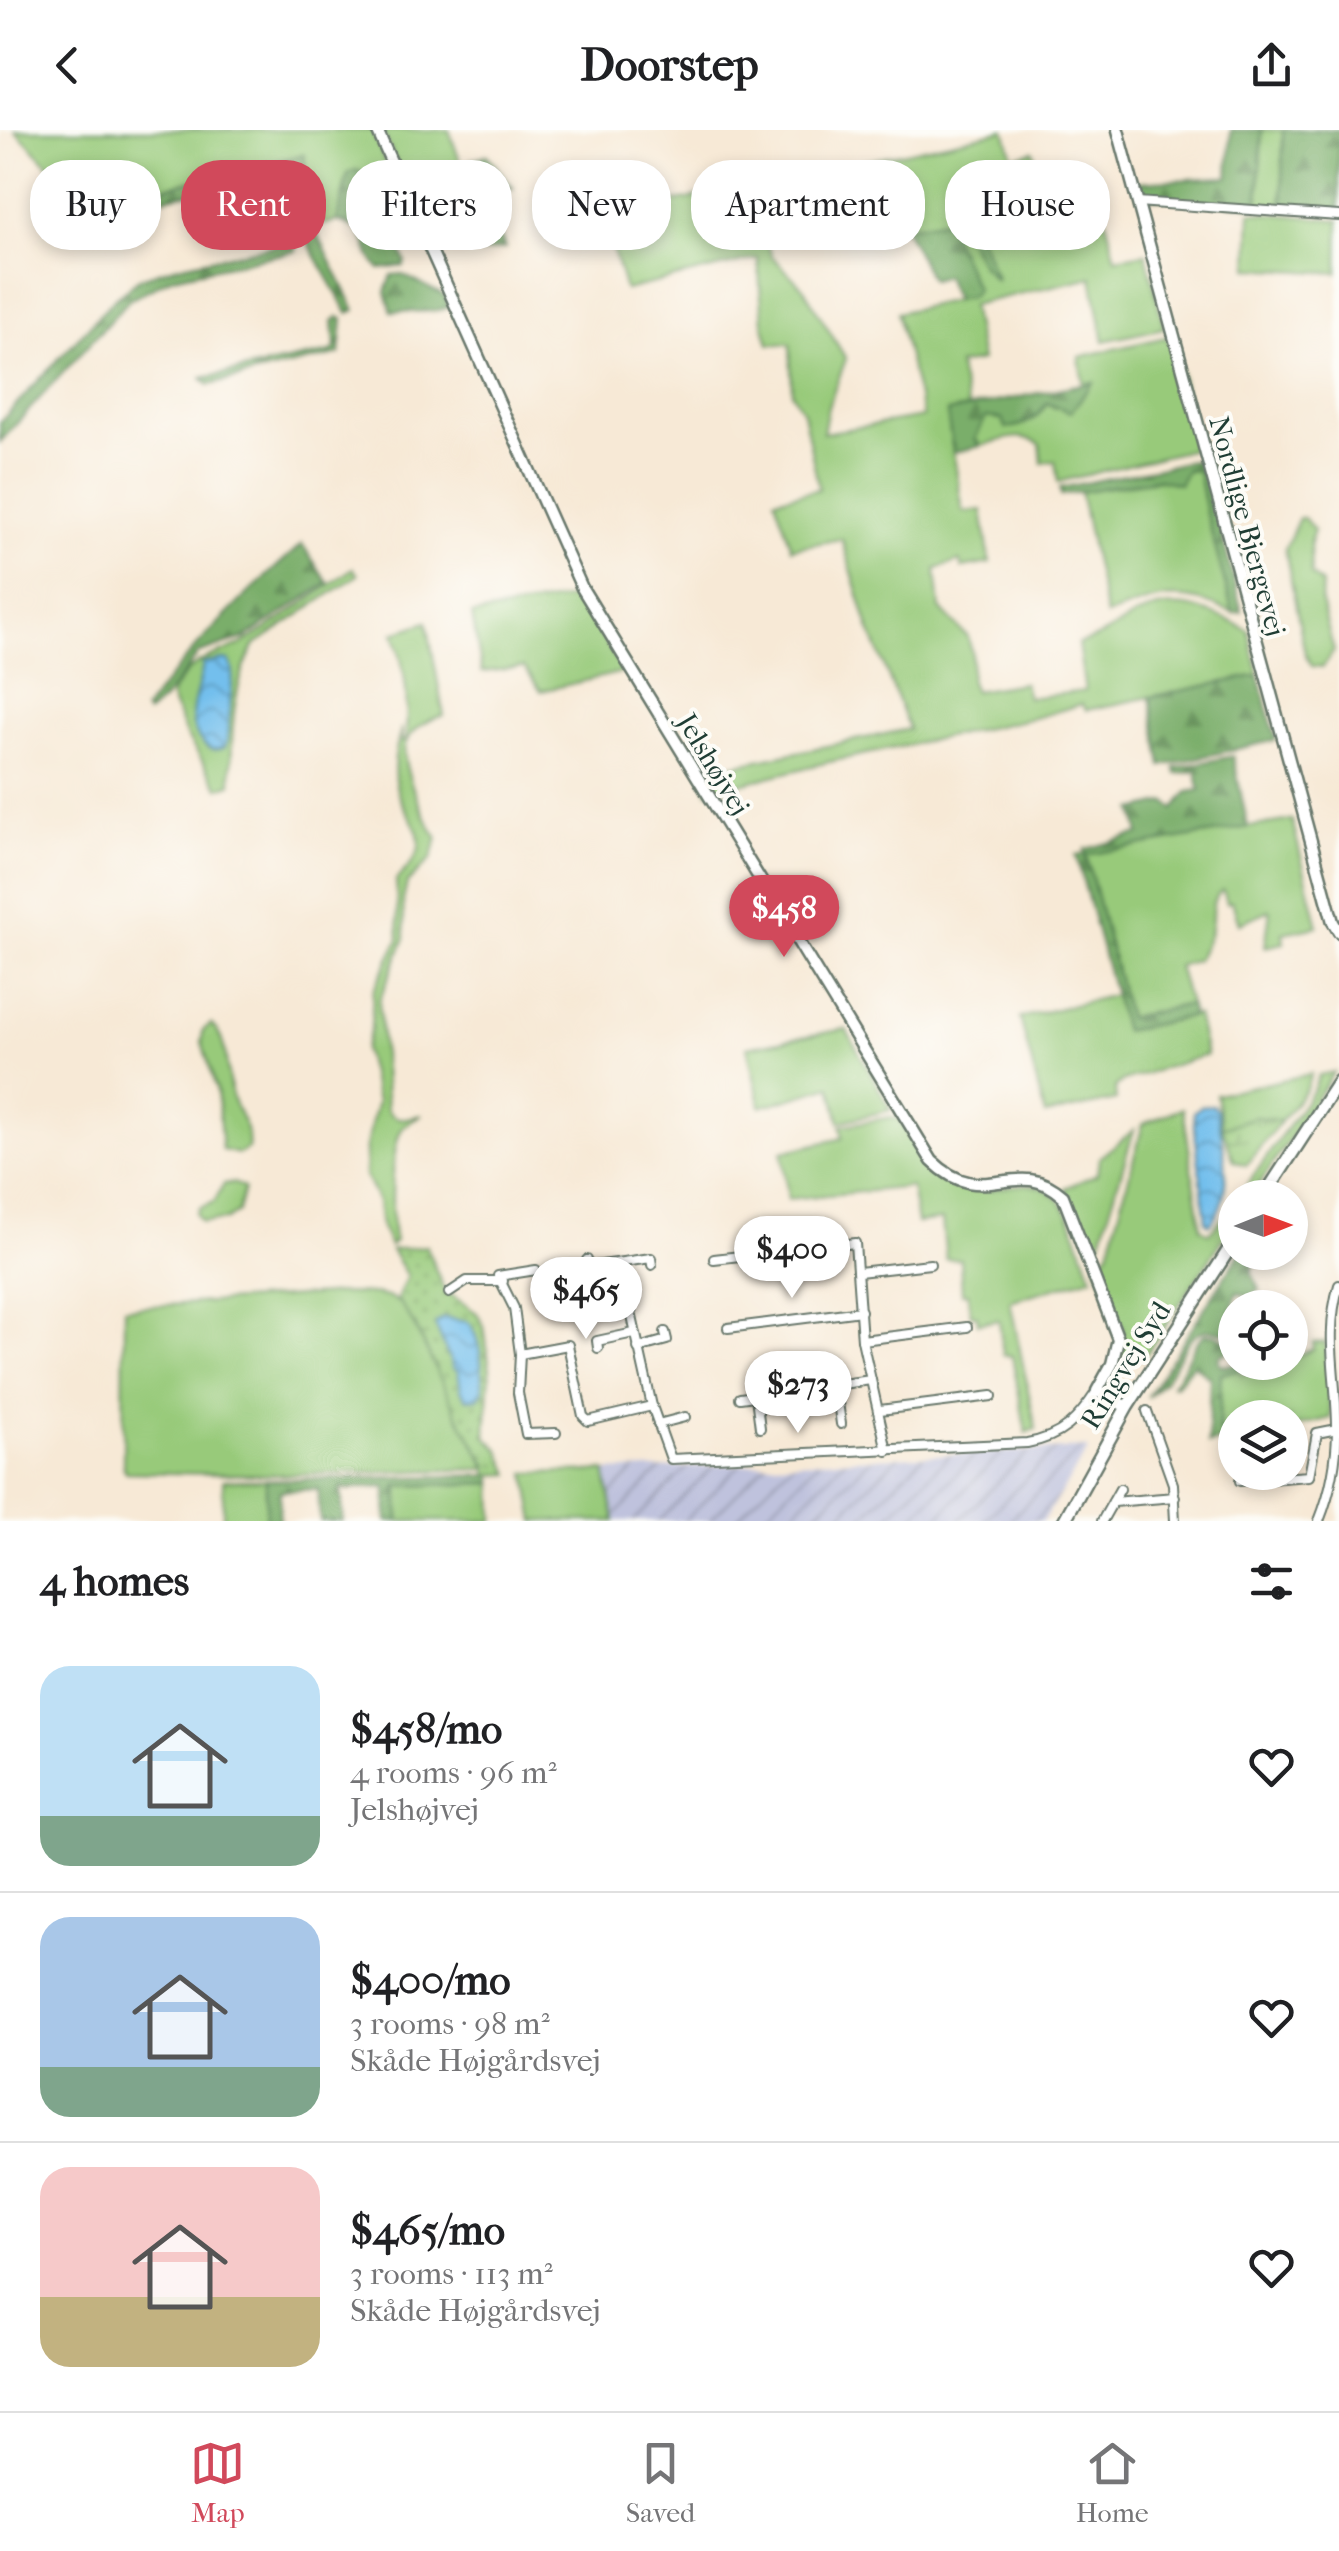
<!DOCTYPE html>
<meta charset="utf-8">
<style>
body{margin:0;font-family:"IM FELL French Canon",serif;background:#f2f2f2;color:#202124;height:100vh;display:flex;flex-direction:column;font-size:38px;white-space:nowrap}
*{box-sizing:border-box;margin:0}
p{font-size:32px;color:#757577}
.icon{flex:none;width:55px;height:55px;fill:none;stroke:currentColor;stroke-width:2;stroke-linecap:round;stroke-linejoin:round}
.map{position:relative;height:1391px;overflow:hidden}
.side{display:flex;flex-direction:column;background:#fff;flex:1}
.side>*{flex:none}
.guide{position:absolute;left:30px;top:30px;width:1280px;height:90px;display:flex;gap:20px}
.needle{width:65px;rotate:89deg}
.fabs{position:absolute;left:1218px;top:1050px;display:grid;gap:20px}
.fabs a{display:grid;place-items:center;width:90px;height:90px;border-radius:50%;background:#fff;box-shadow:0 5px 15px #0003;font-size:50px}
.price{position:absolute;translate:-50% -85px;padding:0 22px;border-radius:35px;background:#fff;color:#222;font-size:32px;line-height:65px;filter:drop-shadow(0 2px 5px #0008)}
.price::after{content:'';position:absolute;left:50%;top:60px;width:30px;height:22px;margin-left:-15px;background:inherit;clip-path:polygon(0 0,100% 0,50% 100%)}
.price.on{background:#d1495b;color:#fff}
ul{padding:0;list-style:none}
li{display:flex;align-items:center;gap:30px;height:250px;padding:0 40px}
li+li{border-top:2px solid #e0e0e0}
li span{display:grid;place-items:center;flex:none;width:280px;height:200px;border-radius:30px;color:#555}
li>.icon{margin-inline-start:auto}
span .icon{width:120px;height:120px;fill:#fffc;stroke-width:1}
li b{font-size:42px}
h2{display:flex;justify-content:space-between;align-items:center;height:120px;padding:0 40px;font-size:42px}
.chip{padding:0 35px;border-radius:40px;background:#fff;box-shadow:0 5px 15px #0003;font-size:35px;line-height:90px}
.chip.on{background:#d1495b;color:#fff}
header{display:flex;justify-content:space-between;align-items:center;height:130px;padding:0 40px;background:#fff;font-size:45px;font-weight:700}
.menu{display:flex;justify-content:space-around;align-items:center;height:140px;border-top:2px solid #e0e0e0;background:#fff;font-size:28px;color:#757577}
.menu a{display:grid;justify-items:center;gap:5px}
.menu .on{color:#d1495b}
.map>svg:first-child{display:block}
.industrial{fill:url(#industrial-furrows)}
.grass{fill:#98ca7a;stroke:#5c8457;stroke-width:2.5}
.forest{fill:url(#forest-firs);stroke:#4c764f;stroke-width:2.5}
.wetland{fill:url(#wetland-marsh);stroke:#5c8457;stroke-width:2.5}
.park{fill:url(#park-dots);stroke:#5c8457;stroke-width:2.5}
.water{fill:url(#water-waves);stroke:#497e90;stroke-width:2.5}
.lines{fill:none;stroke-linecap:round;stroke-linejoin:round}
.minor-casing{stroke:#6b796d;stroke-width:12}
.tertiary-casing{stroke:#6b796d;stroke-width:15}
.secondary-casing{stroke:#6b796d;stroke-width:16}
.minor{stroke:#fff;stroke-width:8}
.tertiary{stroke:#fff;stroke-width:10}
.secondary{stroke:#fff;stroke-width:11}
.labels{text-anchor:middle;stroke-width:8;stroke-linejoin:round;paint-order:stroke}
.street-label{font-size:28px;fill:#1f3d34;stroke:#fdfcf7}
</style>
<header><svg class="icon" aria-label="back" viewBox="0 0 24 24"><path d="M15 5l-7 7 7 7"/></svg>Doorstep<svg class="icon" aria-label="share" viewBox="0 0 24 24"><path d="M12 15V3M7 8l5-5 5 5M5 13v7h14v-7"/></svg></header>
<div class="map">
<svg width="1339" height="1391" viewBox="0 0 1339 1391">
<defs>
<pattern id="industrial-furrows" width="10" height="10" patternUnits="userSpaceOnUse" patternTransform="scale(2.5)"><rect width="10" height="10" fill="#bfc2dd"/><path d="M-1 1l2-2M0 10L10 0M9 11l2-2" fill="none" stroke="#9b9fb4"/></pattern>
<pattern id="forest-firs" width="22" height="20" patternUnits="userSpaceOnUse" patternTransform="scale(2.5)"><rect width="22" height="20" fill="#7aae6a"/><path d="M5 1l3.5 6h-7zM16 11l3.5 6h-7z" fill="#638f58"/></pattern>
<pattern id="wetland-marsh" width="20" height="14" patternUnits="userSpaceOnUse" patternTransform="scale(2.5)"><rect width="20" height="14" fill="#98ca7a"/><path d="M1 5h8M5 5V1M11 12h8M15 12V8" fill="none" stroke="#7ba565"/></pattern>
<pattern id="park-dots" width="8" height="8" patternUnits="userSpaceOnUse" patternTransform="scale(2.5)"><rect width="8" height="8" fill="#98ca7a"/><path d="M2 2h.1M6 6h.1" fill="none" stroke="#7ba565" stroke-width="1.8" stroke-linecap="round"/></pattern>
<pattern id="water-waves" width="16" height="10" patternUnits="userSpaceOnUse" patternTransform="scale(2.5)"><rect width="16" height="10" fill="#73bfed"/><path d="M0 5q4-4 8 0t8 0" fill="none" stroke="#5e9cc1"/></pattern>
</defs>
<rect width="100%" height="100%" fill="#fdfcf7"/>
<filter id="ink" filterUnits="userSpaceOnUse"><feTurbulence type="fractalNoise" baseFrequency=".01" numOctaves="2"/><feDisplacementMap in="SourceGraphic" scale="20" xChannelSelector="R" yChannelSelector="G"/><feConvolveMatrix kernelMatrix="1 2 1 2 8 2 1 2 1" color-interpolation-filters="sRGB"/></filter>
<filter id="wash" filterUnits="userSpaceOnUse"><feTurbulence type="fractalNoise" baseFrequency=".0048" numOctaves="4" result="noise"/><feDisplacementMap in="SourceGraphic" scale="40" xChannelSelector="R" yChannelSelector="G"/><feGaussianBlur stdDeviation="2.25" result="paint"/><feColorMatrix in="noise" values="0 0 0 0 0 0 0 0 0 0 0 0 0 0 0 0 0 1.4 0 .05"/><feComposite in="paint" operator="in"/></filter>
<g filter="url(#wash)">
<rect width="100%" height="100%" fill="#f7e9d6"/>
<polygon class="industrial" points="1087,1318 1087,1322 1043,1391 615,1391 605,1341"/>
<g class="grass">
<polygon points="15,0 372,0 401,71 390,69 380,51 340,77 337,91 314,97 303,25 127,66 92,80"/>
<polygon points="382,0 449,0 461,34 425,64 416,78"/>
<path d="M1005,0L1013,27L1033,21L1048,73L1029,79V82L1099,64L1116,128L1146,123L1164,198L1104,211L1092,147L971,175L981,231L958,235L968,278L947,283L963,382L982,380L990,433L962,438L960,431L936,439L940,479L968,507L972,523L970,552L974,561L1024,553L1028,568L1085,561L1078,514C1099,509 1116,496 1135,486C1175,466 1211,480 1248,500L1259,545L1086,580L1082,574L1038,587L829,632L708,662L702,649L710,640L909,599L868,495L842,409L792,418L775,369L819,359L803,282L792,263L790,214H769L763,193L758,128L625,160L603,86L743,58L772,126L804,159L846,229L828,277L823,303L923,287L897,183L972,166L948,98L961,95L982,135L995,150L970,86L863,106L842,36Z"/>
<polygon points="1262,0 1283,0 1282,78 1258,76"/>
<polygon points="1251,82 1339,90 1338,143 1249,138"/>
<path d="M1166,207C1183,228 1188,290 1193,319L1058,352L1055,331L1042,333L1040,314C1020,301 1002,310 981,316L975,309L986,286L1002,289L1006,298C1025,296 1037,290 1047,273L1055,278L1091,252L1083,254L1079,227Z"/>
<path d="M1193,339L1198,342L1206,383L1233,483C1180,458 1159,466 1106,486L1080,361L1166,349Z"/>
<polygon points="1299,388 1304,388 1314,400 1310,412 1311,445 1322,454 1321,473 1334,521 1323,537 1312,536 1305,524 1285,419"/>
<path d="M353,438L358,445L255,515C230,557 232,607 231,654L219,658L186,605L170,566C195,521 213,532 250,509C286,488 319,462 353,438Z"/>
<polygon points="575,467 580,469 623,542 541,561 524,537 482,542 472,485"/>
<path d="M427,492L444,586C430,588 412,599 406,612C398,632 426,694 438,708L431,729L407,753L403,771L405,808L379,871L387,979C395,993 408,988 422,985C415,989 407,992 402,999C391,1015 390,1092 395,1111L390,1116L381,1098L378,1072L365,1045L366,1016L377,971L364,920L371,898L373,861L399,809L396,750C404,741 416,731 419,718C423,699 401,678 397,660C391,639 395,618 402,598L401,611L406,612C408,568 407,545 394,503Z"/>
<path d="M1292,690L1318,796L1283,803L1284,813L1265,817L1270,780L1239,793L1232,772L1227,773L1223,760C1208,771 1214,783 1211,798C1209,809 1202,820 1197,830L1178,836L1189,874L1128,888L1086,724Z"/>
<polygon points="1114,865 1125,901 1197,885 1206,925 1123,951 1115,958 1116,970 1045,985 1020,888"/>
<path d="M211,894C231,911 224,948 234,972C240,988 251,1002 248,1019L239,1024L222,1020L217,962L202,912L203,900Z"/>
<polygon points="846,899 891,980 840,992 831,956 761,977 747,917"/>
<polygon points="1334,942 1251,1067 1239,1067 1313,960 1319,945"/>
<polygon points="1311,944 1306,959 1281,991 1255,987 1222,998 1216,964"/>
<polygon points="1183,978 1201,1098 1209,1103 1235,1074 1235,1091 1143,1229 1138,1226 1135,1229 1122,1226 1123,1199 1096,1134 1109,1121 1143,994"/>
<path d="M891,987L899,989C913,1012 933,1049 959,1058C993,1070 1027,1038 1057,1068C1075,1087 1082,1123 1092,1147L1010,1171L1036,1299L1026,1303L1012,1226L1003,1225L999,1190L978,1193L977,1185H971L968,1163H962L960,1129H946L942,1090L917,1093L911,1057L788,1069L782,1022L843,1008L841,996Z"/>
<polygon points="1134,1000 1099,1116 1091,1118 1065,1058 1097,1044 1099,1028"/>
<polygon points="234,1053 244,1058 238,1082 227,1090 202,1092 196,1084 199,1078 214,1072 224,1054"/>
<path d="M342,1163C364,1164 390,1161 405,1178L487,1339L268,1345L126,1342L123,1339L124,1178Z"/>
<polygon points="1325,1212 1331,1288 1290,1298 1290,1288 1235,1288 1235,1305 1219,1300 1221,1242 1240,1240 1242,1244 1290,1232 1290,1229 1313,1219 1313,1213"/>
<polygon points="605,1341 615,1391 535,1391 526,1343"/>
<rect x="223" y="1350" width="43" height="41"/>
<polygon points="493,1353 494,1391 399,1391 398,1356"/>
</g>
<g class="forest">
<polygon points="1231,0 1262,0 1258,76 1140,67 1137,52 1228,47"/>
<polygon points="1283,0 1339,0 1339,83 1282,78"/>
<polygon points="304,25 314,97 355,180 348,183 303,104 290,44 142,72 97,90 92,80 127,66"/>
<path d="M487,25L513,58L487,68L505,118L479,123L460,111L443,86L421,75C430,48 461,32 487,25Z"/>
<path d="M356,40L380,52L390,69L401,71L403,75L396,78V90L400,103L397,113L406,132L404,136L380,139C359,119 374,99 337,91L348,43Z"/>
<polygon points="971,86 997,150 982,135 961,95 949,97 976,159 972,166 955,170 945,146 931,150 904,97"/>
<polygon points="295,111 296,121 173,147 129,170 0,312 0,292 115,168 140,148 177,136"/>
<polygon points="401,144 445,166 449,177 437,181 392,182 386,162 392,145"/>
<polygon points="338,187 343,189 340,224 209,255 202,248 331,222 335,218 333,191"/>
<path d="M1093,252L1071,282L1047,273C1036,290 1025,296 1006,298L1002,289L986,287L975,309L981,316L953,323L947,282Z"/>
<polygon points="1202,329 1242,482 1233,483 1206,383 1198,341 1187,340 1179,354 1157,349 1061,365 1060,358"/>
<path d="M302,414L328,453L245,508L199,523L164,569L147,584L144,580C189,519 245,464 302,414Z"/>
<polygon points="1259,545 1276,610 1162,636 1150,567"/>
<path d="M1233,626L1248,697L1086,725L1128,888L1189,874L1192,886L1124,901L1076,725L1085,724V719C1105,715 1121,708 1140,704L1134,680L1167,672L1174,679L1188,662L1200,660L1197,641L1177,644L1175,638Z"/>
<path d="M1240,1123H1260L1251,1142L1260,1160L1249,1167L1237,1162L1225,1204C1191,1189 1183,1222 1169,1244C1163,1253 1155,1260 1147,1267Z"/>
<path d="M1205,1204L1216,1205L1232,1213L1227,1222L1219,1226V1233L1223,1236L1240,1233V1240L1221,1243L1219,1300L1235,1305V1308L1208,1314L1210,1248L1193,1234L1176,1255H1172C1185,1239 1189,1216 1205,1204Z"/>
<polygon points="493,1345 493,1353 399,1356 399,1391 387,1391 386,1357 341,1359 343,1391 320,1391 318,1359 280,1361 279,1391 266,1391 266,1350"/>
</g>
<polygon class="wetland" points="1255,987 1281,991 1246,1035 1234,1031 1222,998"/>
<polygon class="park" points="426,1116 444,1160 477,1183 484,1196 490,1240 486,1306 500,1320 510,1344 487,1345 488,1336 458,1286 417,1199 397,1169 407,1146 391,1120"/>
<g class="water">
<path d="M363,56L390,87L396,102L393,106C366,107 359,85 357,62Z"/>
<path d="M222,530L229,531L233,540L227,609L225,617C215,621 211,621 203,613C180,589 201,560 203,534Z"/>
<path d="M1212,975L1217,980C1223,1014 1236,1064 1210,1094L1206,1092L1194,994V982L1201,976Z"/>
<path d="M443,1188L468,1192C484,1214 480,1237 483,1260L478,1268L467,1269L461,1260L458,1241L453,1238L435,1194Z"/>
</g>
</g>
<g filter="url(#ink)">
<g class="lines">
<g class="minor-casing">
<g id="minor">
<polyline points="1137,72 1339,86"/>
<polyline points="714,1129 855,1113 862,1210 887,1321"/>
<polyline points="587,1130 588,1137 651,1128 652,1135"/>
<path d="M620,1133L652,1276L671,1329L1027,1313C1062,1307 1078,1290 1097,1261"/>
<polyline points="536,1140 498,1146 514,1178 520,1224 568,1215 583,1286 588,1291 652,1276"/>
<polyline points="859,1142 930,1134"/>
<polyline points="449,1163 467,1151 503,1151"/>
<polyline points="728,1198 861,1181"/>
<polyline points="862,1210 967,1197"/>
<polyline points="598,1218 597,1211 634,1203"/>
<polyline points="638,1218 667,1210 665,1202"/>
<polyline points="520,1224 518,1263 526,1304 556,1303"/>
<polyline points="836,1257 841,1294"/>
<polyline points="756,1267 760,1298"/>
<polyline points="740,1268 871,1250"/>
<polyline points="880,1280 992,1266"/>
<polyline points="1147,1281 1173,1354 1175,1391"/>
<polyline points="658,1294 685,1287"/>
<polyline points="1240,1351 1309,1346 1317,1303 1337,1299"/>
<polyline points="1113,1372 1175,1367"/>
<polyline points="1102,1391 1120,1359"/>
<path d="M1319,1391C1331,1361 1337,1330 1337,1298C1337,1248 1324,1204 1339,1155"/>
</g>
</g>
<g class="tertiary-casing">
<g id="tertiary">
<path d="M377,0L582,458L932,1031C985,1082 1015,1024 1063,1066L1118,1209L1112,1234L1097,1261L1127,1277"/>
<polyline points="1118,0 1333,792 1339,802"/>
</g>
</g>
<g class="secondary-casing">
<g id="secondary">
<polyline points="1263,1068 1339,951"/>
<polyline points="1064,1391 1127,1277 1235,1110"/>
</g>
</g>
<use href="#minor" class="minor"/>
<use href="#tertiary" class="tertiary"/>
<use href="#secondary" class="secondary"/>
</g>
</g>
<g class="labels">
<g class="street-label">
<text transform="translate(1248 396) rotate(75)" y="10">Nordlige Bjergevej</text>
<text transform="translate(714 634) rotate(59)" y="10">Jelshøjvej</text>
<text transform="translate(1125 1235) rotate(-58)" y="10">Ringvej Syd</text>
</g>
</g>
</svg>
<div class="fabs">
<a><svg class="needle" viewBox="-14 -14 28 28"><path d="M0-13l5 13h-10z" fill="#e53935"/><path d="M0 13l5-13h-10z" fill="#757577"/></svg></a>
<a><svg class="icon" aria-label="locate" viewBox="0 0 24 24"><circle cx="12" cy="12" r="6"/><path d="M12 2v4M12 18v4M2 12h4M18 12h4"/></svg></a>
<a><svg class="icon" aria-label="layers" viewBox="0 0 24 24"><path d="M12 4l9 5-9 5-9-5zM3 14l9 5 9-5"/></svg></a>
</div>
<b class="price on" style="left:784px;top:830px">$458</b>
<b class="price" style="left:792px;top:1171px">$400</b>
<b class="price" style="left:586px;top:1212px">$465</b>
<b class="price" style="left:798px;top:1306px">$273</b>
<div class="guide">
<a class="chip">Buy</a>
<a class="chip on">Rent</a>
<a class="chip">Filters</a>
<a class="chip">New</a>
<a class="chip">Apartment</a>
<a class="chip">House</a>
</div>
</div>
<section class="side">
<h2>4 homes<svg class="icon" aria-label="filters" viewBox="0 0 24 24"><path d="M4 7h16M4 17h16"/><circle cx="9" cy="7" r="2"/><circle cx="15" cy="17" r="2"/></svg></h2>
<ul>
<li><span style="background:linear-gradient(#bfe0f5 75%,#7fa58c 0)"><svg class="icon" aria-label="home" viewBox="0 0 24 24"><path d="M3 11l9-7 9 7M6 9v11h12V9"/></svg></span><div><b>$458/mo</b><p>4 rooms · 96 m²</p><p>Jelshøjvej</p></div><svg class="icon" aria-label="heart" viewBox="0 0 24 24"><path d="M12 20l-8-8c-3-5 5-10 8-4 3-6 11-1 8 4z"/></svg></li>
<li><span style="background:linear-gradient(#a9c7e8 75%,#7fa58c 0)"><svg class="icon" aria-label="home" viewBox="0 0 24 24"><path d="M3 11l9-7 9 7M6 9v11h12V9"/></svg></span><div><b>$400/mo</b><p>3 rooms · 98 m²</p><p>Skåde Højgårdsvej</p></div><svg class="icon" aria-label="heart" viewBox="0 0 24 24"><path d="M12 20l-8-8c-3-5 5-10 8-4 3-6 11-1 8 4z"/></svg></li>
<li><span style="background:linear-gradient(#f6c9c9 65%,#c2b280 0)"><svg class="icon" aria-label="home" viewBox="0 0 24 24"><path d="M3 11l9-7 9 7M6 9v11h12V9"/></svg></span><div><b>$465/mo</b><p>3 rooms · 113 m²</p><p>Skåde Højgårdsvej</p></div><svg class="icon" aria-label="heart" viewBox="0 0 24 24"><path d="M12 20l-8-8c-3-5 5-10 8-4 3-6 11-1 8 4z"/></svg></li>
</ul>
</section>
<nav class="menu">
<a class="on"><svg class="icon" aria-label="map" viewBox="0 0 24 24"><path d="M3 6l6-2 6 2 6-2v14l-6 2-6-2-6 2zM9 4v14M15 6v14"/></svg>Map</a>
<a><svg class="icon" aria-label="saved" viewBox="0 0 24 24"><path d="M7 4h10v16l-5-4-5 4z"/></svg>Saved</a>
<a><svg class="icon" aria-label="home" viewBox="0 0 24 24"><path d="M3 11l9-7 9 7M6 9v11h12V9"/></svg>Home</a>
</nav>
